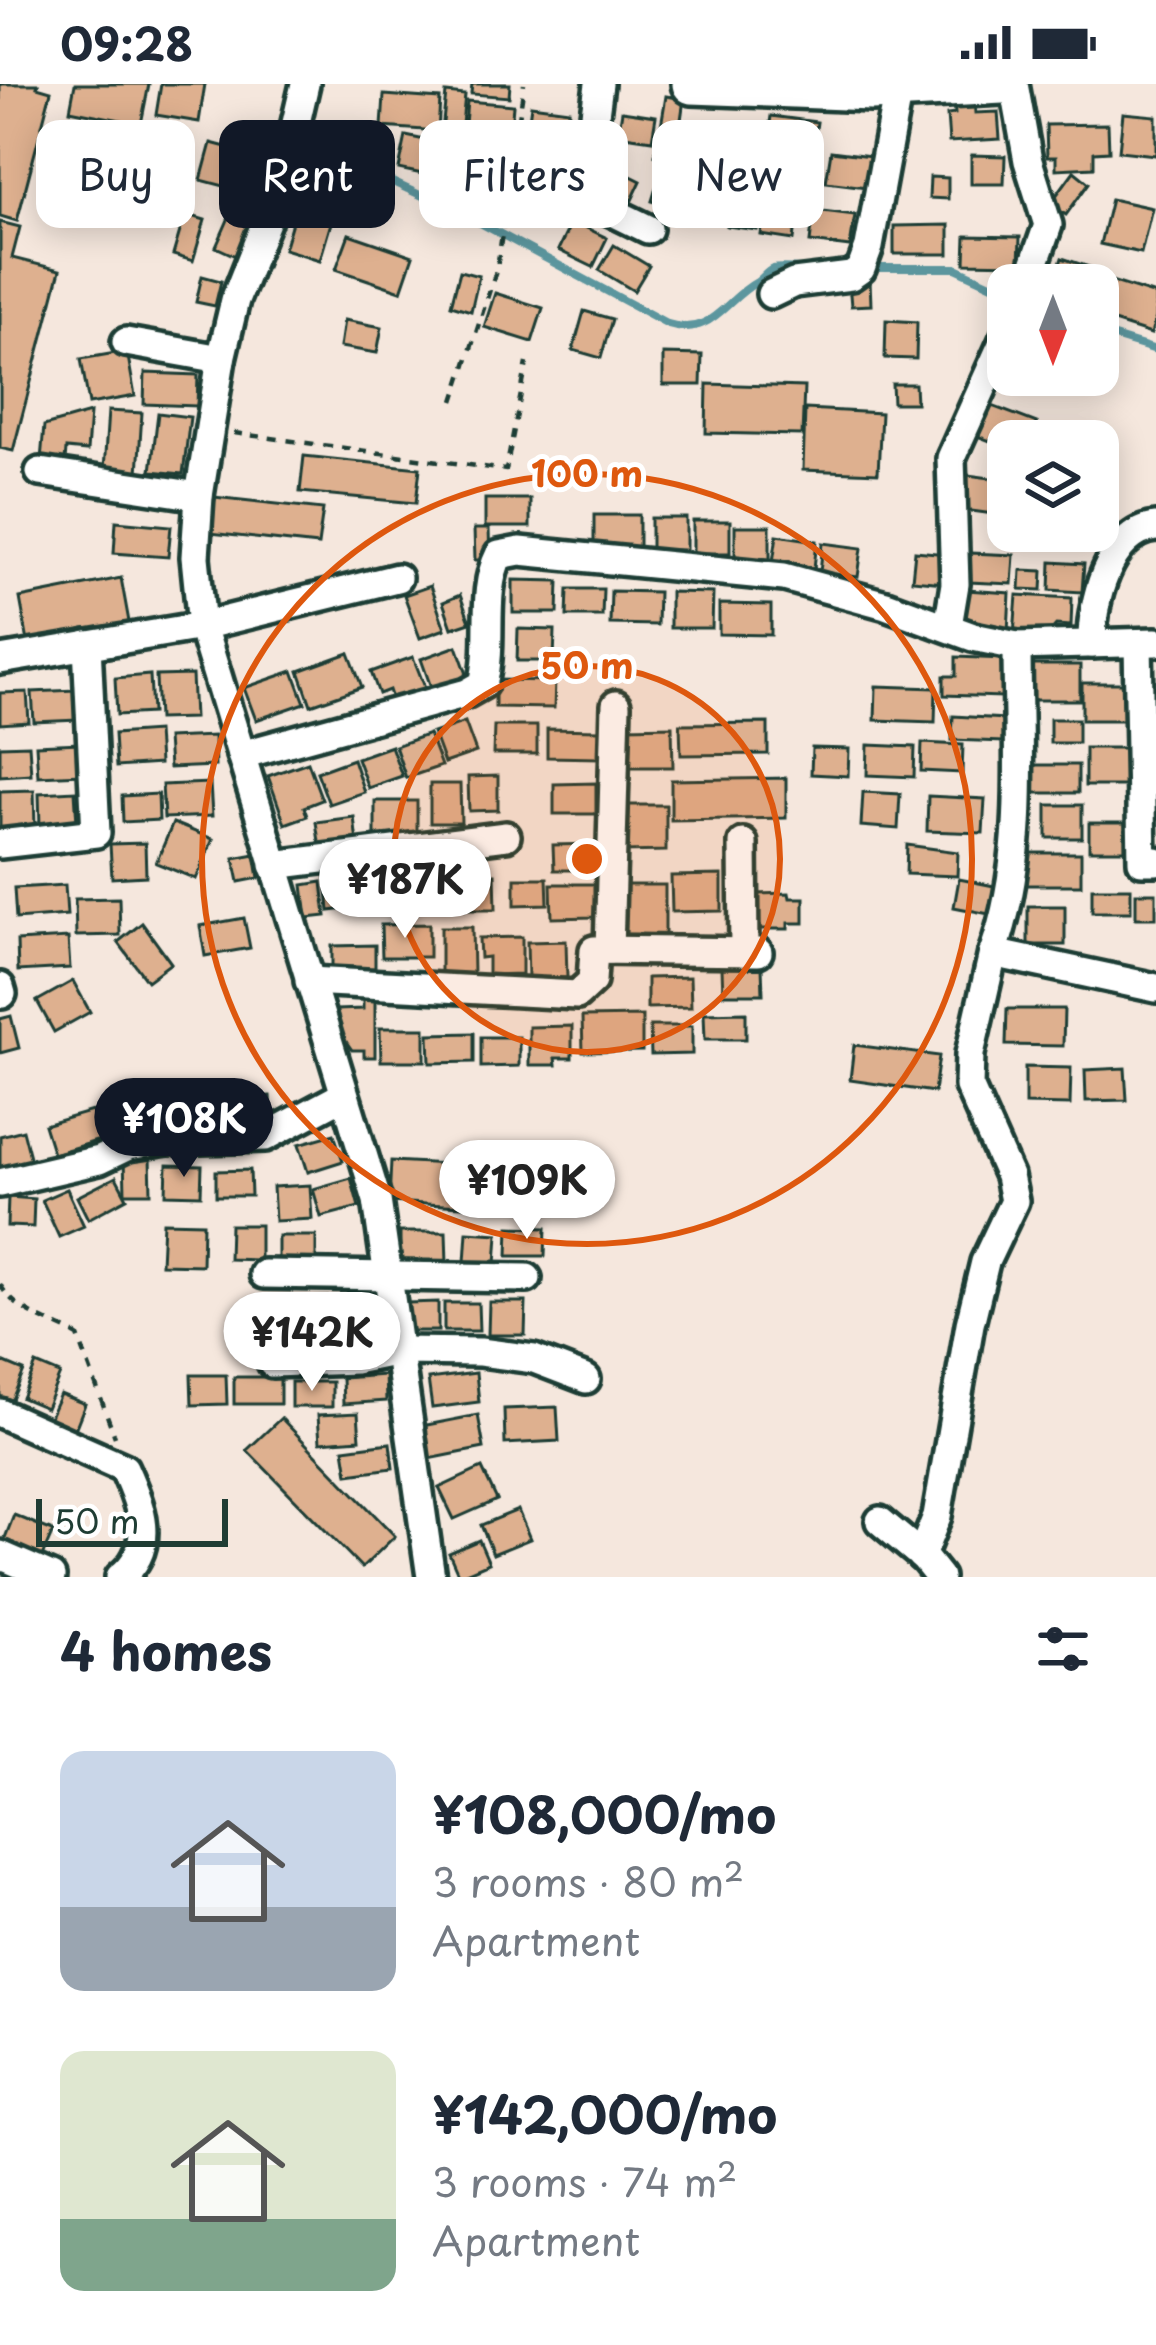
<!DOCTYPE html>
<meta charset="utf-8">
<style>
body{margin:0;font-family:"Playpen Sans",sans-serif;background:#f6f6f7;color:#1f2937;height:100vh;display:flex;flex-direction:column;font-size:45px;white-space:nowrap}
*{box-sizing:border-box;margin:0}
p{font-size:39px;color:#747a83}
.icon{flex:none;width:66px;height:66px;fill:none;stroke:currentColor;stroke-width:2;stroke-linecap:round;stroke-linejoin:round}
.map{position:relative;height:1493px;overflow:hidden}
.panel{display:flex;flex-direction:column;background:#fff;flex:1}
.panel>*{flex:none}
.guide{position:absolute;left:36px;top:36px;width:1086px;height:108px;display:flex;gap:24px}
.needle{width:78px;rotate:180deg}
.buttons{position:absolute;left:987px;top:180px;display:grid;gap:24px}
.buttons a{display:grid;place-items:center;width:132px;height:132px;border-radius:24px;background:#fff;box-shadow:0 6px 30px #0003;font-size:60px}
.scale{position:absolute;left:36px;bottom:30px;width:192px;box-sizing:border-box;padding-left:12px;border:6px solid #1f3d34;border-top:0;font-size:33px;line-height:42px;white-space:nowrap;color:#1f3d34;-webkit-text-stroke:9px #fff;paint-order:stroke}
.price{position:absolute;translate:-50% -102px;padding:0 27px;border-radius:42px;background:#fff;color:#222;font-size:39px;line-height:78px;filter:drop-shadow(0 3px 6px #0008)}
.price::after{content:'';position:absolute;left:50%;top:72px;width:36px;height:27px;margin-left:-18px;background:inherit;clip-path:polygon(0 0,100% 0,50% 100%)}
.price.current{background:#111827;color:#fff}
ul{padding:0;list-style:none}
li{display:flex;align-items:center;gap:36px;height:300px;padding:0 60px}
li span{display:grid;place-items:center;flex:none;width:336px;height:240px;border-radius:24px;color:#555}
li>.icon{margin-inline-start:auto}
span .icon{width:144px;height:144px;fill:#fffc;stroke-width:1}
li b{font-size:51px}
h2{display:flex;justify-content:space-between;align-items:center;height:144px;padding:0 60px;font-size:51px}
.chip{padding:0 42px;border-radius:24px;background:#fff;box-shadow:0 6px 30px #0003;font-size:42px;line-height:108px}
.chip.current{background:#111827;color:#fff}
.status{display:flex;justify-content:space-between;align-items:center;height:84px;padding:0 60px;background:#fff;direction:ltr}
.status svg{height:33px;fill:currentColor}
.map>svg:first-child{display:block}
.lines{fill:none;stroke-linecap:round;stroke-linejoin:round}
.stream{stroke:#5c969e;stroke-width:8}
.building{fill:#deb08f;stroke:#1f3d34;stroke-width:3}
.street-casing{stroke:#1f3d34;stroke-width:36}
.secondary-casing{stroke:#1f3d34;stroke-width:48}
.path{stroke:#1f3d34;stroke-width:4.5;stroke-dasharray:9 9;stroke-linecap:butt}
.street{stroke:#fff;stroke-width:27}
.secondary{stroke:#fff;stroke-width:39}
.ring{fill:none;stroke:#de580e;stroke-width:6}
.centre{fill:#de580e;stroke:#fff;stroke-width:6}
.ring-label{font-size:36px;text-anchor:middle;font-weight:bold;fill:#de580e;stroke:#fff;stroke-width:10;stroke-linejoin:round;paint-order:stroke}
</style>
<div class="status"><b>09:28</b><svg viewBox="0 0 49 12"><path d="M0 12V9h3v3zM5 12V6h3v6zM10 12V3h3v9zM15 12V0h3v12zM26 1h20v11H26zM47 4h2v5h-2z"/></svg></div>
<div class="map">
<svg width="1156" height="1493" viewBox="0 0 1156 1493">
<rect width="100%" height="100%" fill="#f5e7dd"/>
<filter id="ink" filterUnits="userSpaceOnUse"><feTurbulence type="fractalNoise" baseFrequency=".00833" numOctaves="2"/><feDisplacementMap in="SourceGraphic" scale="24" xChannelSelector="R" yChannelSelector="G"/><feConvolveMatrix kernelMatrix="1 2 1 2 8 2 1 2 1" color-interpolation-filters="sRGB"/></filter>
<g filter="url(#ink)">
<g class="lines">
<g class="stream">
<path d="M367,86L482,140L668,240C712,254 725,215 757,198C763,194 766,188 773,185C780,183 794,185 802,185"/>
<polyline points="871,184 956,184 1008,208"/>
<polyline points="1098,248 1156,266"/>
</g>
</g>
<g class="building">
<polygon points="0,0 38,0 37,3 51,7 17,137 0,132"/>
<polygon points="75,0 149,0 141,40 70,26"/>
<polygon points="161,0 205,0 199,38 156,31"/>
<polygon points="472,0 510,0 509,13 471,10"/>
<polygon points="446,9 465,11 461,50 442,48"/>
<polygon points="384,11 440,15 438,47 382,43"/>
<polygon points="666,12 684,15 679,50 660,48"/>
<polygon points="974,15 975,29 998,28 1000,55 949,58 947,31 955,30 954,16"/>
<polygon points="467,17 513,21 510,55 464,51"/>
<polygon points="531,21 569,26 566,47 528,43"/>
<polygon points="622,27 656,32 652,56 618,51"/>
<polygon points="1123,29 1156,32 1156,71 1119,67"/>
<polygon points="771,32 817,38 813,67 767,61"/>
<polygon points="692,38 746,44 742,83 687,77"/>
<polygon points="1108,40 1109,67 1094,68 1094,83 1056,85 1056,73 1047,73 1046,41"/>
<polygon points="52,47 85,53 81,76 48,70"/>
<polygon points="406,52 462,64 455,97 399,85"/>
<polygon points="657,55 684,59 682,75 655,71"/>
<polygon points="211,59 268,74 258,111 201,96"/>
<polygon points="465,63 508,69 501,117 459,111"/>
<polygon points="831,67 871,72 867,103 826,98"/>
<polygon points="518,71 562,73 561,95 517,94"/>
<polygon points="971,71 1005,72 1004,100 971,100"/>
<polygon points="605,79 641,97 632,116 595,98"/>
<polygon points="770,83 807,88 803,114 766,109"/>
<polygon points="662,84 688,91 678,125 652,117"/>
<polygon points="1074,87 1089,99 1066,131 1050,120"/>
<polygon points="930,93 948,94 948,115 929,114"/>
<polygon points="305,94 341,105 320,176 284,165"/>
<polygon points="695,97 729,102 726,126 692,122"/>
<polygon points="731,112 761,116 757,146 727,142"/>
<polygon points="1111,115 1152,124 1141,169 1100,160"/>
<polygon points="765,124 797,129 794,156 761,151"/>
<polygon points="814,126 855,131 850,163 810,158"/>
<polygon points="231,129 255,140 240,174 216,163"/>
<polygon points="185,130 205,136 193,177 173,171"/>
<polygon points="572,137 607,154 593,183 558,166"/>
<polygon points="0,138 20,143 12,174 60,186 13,367 0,364"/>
<polygon points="949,141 949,170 894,170 894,142"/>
<polygon points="349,150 413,172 401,207 336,185"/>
<polygon points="966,152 1020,153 1019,180 965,179"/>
<polygon points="614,161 649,182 634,207 599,186"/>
<polygon points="1062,174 1098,186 1093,201 1053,201"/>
<polygon points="460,187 479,192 471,227 451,221"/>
<polygon points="202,192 221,197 215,222 196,218"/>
<polygon points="870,196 871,221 851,222 849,198"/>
<polygon points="1108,196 1156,211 1156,233 1151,250 1098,233"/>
<polygon points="495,209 543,224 532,258 484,243"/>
<polygon points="584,227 612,235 601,274 573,266"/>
<polygon points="344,236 382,243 377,269 340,263"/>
<polygon points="886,236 917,238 916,275 885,274"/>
<polygon points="127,267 135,312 89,320 81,275"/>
<polygon points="663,270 702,271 701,301 663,301"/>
<polygon points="145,289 198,291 197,322 144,320"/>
<polygon points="707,300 804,303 802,351 706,349"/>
<polygon points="892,300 915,300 916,319 893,319"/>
<polygon points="984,319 1037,339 1030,357 1008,357 1008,364 972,350"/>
<polygon points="805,325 881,329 878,389 803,386"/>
<polygon points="108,327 142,329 138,389 104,386"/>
<polygon points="90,329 87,367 66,365 65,378 41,376 44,342"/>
<polygon points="158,329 190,333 183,390 151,387"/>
<polygon points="304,372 420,384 416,419 300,408"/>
<polygon points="968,391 998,395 997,403 1008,404 1008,432 964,426"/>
<polygon points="214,413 323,425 318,461 210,449"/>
<rect x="485" y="415" width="45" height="28"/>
<rect x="594" y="431" width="45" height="33"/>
<rect x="651" y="434" width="35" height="32"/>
<polygon points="116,437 171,442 168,473 114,469"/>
<rect x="693" y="437" width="37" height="32"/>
<rect x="735" y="442" width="35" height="34"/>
<polygon points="474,445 489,445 490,476 475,476"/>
<polygon points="777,451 817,457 814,484 773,478"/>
<polygon points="823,459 862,464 858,493 820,488"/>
<polygon points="915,467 948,470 945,499 912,496"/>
<polygon points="970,469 1014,471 1012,500 969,498"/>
<polygon points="1051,478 1084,480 1082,508 1050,506"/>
<polygon points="1021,486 1043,487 1042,506 1020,505"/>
<polygon points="121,494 129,538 28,558 20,514"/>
<polygon points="513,496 559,497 558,529 513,529"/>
<polygon points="430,502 445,545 420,554 404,511"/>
<polygon points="568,505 603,505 602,532 567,532"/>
<polygon points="966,506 1010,509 1008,548 964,545"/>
<polygon points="611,507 658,508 657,541 610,540"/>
<polygon points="670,508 713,509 712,544 670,544"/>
<polygon points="460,511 470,538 452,544 443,518"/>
<polygon points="1017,511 1072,514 1071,542 1056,541 1049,549 1014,551"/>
<polygon points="719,520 771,521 771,551 719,550"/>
<polygon points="518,545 555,546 554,577 517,577"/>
<polygon points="457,562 468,593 432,606 421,575"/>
<polygon points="349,569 362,603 311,621 299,587"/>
<polygon points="413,573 426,606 393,618 389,606 379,610 371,588"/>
<polygon points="956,573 1004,575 1002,613 944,611 944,592 956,592"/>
<rect x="1032" y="581" width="48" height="35"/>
<polygon points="293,587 305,619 256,636 244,604"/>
<polygon points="150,591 152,629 117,631 115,594"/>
<polygon points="192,591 194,634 158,635 156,592"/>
<polygon points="495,596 555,597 554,624 495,623"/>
<rect x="1082" y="599" width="43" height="37"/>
<polygon points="876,602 936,604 935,638 875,636"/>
<polygon points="76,606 78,636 34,638 32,608"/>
<polygon points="27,608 29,638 0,640 0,609"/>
<polygon points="953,632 1005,635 1004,658 952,656"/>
<rect x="1050" y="635" width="28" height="24"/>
<polygon points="465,638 476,668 444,679 433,649"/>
<polygon points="768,639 768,670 681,671 680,640"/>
<polygon points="494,642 537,642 537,670 493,670"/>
<polygon points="672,642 673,683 627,683 627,643"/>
<polygon points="547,645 600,646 600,674 547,673"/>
<polygon points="157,647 159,680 116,683 114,650"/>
<polygon points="429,650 441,682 406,694 395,662"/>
<polygon points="214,652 215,682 169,684 167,654"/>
<polygon points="80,659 82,690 38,692 36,661"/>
<polygon points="922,659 963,661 962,689 921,687"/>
<polygon points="29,661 31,690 0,692 0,662"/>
<polygon points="868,661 915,663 914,693 867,691"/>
<polygon points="391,662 402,692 368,704 357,674"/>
<polygon points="812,664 849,665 848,692 811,690"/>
<rect x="1085" y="664" width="43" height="38"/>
<polygon points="353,675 364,708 329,720 317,688"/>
<polygon points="308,678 322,716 304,723 307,732 285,740 268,692"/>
<rect x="1034" y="681" width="44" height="28"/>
<polygon points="498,692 498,726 469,727 468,693"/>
<polygon points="786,694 786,734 671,736 671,696"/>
<polygon points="210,699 212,732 164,734 162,701"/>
<polygon points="596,699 596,730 554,730 554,700"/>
<polygon points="430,700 460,700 461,739 430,739"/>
<polygon points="34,706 35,746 0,747 0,707"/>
<polygon points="75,707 77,739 40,742 39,709"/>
<polygon points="863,708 900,710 898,745 861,742"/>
<polygon points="158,710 159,736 123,738 122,712"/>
<polygon points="928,712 985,715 983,749 927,747"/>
<rect x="375" y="717" width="42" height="34"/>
<polygon points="623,721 666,721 666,767 623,768"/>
<rect x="1047" y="721" width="35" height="33"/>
<polygon points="354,733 357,759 320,764 316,738"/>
<polygon points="173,739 213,755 196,795 156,779"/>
<rect x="1089" y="739" width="36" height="27"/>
<polygon points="145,759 146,792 112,794 110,760"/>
<polygon points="594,760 595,786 554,786 553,761"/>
<polygon points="907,761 958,768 957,792 906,790"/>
<rect x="1026" y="769" width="55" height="32"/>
<polygon points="255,770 259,794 239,798 234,774"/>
<polygon points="368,789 372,822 329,827 326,794"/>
<polygon points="464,790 495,790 496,825 465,825"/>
<polygon points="722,791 722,827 672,828 671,792"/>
<polygon points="515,794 547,794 548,820 515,821"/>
<polygon points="439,795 439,825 399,825 399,796"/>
<polygon points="959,795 999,803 994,831 954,823"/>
<polygon points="322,798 326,832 307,834 303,801"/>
<polygon points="551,800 594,800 595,833 552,834"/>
<polygon points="65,801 67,831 16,835 14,804"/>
<rect x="623" y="801" width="42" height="51"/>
<rect x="1092" y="804" width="39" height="24"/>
<polygon points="789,809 790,814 804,814 804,839 788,839 788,845 757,845 757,810"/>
<rect x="1136" y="809" width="20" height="25"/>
<polygon points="119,814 120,851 76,852 75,815"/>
<rect x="1028" y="822" width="37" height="39"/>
<polygon points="244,834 250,864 205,872 200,842"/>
<polygon points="142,839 171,879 147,897 118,858"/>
<polygon points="429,840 429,873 382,873 381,841"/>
<polygon points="441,843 472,843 473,890 441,890"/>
<polygon points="522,853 522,890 488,891 488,873 480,874 479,854"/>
<polygon points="68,854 70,884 18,887 17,857"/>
<polygon points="566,857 567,894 528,894 527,858"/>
<polygon points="375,861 375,888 332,889 332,862"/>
<polygon points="722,884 762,884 763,910 723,910"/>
<polygon points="690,893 691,923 647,924 647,894"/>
<polygon points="73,897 90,928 54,948 37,917"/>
<polygon points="363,913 375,913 375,973 364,973 364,966 352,966 336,943 336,926 363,925"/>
<polygon points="1007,925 1064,925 1063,962 1006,961"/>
<polygon points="746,928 746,955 705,955 704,929"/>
<polygon points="11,932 19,964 0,969 0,935"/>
<polygon points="642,932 642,967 583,968 582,933"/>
<polygon points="572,942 572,974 555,974 556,981 529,981 529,943"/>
<polygon points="650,942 692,942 692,970 651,971"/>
<polygon points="380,944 425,944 425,977 381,977"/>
<polygon points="474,949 474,978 430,979 429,950"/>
<polygon points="481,953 519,953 519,982 481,983"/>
<polygon points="854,961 939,972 934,1008 850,996"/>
<polygon points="1025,983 1071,984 1070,1021 1025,1020"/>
<polygon points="1125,984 1127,1016 1086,1017 1085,986"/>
<polygon points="270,1012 272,1039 230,1042 228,1014"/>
<polygon points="167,1018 209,1019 209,1042 167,1041"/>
<polygon points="92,1027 100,1056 53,1070 44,1041"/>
<polygon points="23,1046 32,1081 0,1089 0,1052"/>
<polygon points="334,1050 343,1077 308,1088 299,1060"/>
<polygon points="124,1074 150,1074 151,1109 125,1109"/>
<polygon points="391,1077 540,1085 538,1126 389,1118"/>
<polygon points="167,1081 202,1082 201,1111 166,1110"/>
<polygon points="250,1086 251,1112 216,1112 216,1087"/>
<polygon points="116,1093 127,1114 88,1135 77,1113"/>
<polygon points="351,1094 359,1123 321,1133 313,1105"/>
<polygon points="310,1101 312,1135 275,1137 273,1103"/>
<polygon points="67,1105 84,1142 59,1153 42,1116"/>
<polygon points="8,1113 34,1115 33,1143 7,1142"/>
<polygon points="163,1138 203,1139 202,1181 161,1180"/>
<polygon points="230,1141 260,1141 260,1176 229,1175"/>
<polygon points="509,1143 546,1144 545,1172 508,1172"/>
<polygon points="400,1148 446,1148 447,1180 400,1180"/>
<polygon points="467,1148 498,1150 496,1180 465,1178"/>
<rect x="278" y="1152" width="38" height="25"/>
<polygon points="356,1212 357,1260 267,1262 266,1215"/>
<polygon points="438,1218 438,1247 409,1247 408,1219"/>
<polygon points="489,1218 526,1218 525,1251 488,1251"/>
<polygon points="444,1219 478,1219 479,1247 444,1247"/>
<polygon points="0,1277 24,1287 10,1320 0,1316"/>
<polygon points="36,1280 60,1290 46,1324 22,1314"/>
<polygon points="476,1289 479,1318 432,1324 428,1295"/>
<polygon points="191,1291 226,1291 227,1320 192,1321"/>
<polygon points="385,1291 386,1317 343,1320 342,1294"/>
<rect x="234" y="1293" width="46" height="27"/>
<rect x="291" y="1298" width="41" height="25"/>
<polygon points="60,1310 85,1320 74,1348 48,1337"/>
<polygon points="557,1323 559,1357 505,1360 504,1325"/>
<polygon points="358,1329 360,1355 320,1358 318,1331"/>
<polygon points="478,1331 484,1364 429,1375 422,1342"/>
<polygon points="281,1334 395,1452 362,1484 247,1366"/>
<polygon points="390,1359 393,1384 348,1390 344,1365"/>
<polygon points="482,1384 497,1416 454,1435 439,1404"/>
<polygon points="518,1426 530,1455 493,1470 481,1441"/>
<polygon points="14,1431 53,1447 41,1475 3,1459"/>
<polygon points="479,1456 489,1479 459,1492 449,1469"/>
</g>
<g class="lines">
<g class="street-casing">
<g id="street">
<polyline points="305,0 283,95 235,216 221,275 199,412 195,473 202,542 377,1116 431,1493"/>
<polyline points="599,0 585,107 601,122 648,145"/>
<polyline points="1014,0 1028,77 1048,141 1027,201"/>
<polyline points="771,210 794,199 851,192 861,185 869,163 898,5"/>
<polyline points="126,258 221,275"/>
<polyline points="40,388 199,412"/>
<polyline points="948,542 955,500 951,374 1008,247"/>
<polyline points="1138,559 1142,777 1156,777"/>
<path d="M1092,560C1091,521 1108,448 1156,443"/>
<path d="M1017,562C1017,665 1028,771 993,869L1156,904"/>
<polyline points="0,576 202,542 397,494"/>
<path d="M241,671L467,609L483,600C494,558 480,509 499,471L520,467L784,493L886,521L973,553L1017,562L1156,558"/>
<polyline points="743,759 744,868"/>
<polyline points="0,760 96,749 87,561"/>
<polyline points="274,781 506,752"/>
<polyline points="609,866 616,621"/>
<polyline points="309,897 577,911 592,897 594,866 758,868"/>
<polyline points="0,903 2,910"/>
<polyline points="0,1099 99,1076 128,1062 168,1056 265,1053 344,1011"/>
<polyline points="264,1190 527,1194"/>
<polyline points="272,1279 355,1276 399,1267 480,1268 534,1275 586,1295"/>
<path d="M0,1329L124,1384C141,1421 158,1464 120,1493"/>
<polyline points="880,1437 923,1473 939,1493"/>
<polyline points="0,1471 51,1493"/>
<polyline points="921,1472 937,1432 970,1240 985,1178 1014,1117 1009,1092 969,1002 970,970 993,869"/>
</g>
</g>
<g class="secondary-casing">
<polyline id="secondary" points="692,0 871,7 1002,0"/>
</g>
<g class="path">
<polyline points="454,317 497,184 524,0"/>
<polyline points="234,349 506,386 527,279"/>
<path d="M0,1200C14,1228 51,1237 78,1252L115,1353"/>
</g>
<use href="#street" class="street"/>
<use href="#secondary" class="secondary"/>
</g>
</g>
<circle cx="587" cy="775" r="193" fill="#de580e" fill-opacity=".12"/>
<g class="ring">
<circle cx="587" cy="775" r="193"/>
<circle cx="587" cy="775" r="385"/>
</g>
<circle cx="587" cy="775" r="18" class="centre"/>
<g class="ring-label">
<text x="587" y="403">100 m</text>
<text x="587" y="595">50 m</text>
</g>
</svg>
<div class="buttons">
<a><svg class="needle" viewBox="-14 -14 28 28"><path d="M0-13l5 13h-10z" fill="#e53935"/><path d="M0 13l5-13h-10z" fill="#747a83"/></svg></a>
<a><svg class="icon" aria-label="layers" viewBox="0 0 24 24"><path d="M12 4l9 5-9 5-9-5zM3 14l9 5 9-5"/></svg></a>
</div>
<div class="scale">50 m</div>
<b class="price" style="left:405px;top:857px">¥187K</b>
<b class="price current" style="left:184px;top:1096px">¥108K</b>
<b class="price" style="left:527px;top:1158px">¥109K</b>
<b class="price" style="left:312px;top:1310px">¥142K</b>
<div class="guide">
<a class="chip">Buy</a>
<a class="chip current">Rent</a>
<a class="chip">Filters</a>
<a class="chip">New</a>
</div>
</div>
<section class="panel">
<h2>4 homes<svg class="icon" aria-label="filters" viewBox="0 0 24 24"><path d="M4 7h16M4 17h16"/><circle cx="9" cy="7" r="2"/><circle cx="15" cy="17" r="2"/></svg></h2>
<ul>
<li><span style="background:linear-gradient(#c9d6e8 65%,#9aa5b1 0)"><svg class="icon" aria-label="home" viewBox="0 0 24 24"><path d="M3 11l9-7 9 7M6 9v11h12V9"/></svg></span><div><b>¥108,000/mo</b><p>3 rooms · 80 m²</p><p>Apartment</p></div></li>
<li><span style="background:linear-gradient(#dfe7d0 70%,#7fa58c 0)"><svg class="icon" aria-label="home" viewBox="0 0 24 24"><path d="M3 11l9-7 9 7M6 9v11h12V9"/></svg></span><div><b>¥142,000/mo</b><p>3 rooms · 74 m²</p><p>Apartment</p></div></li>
</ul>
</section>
